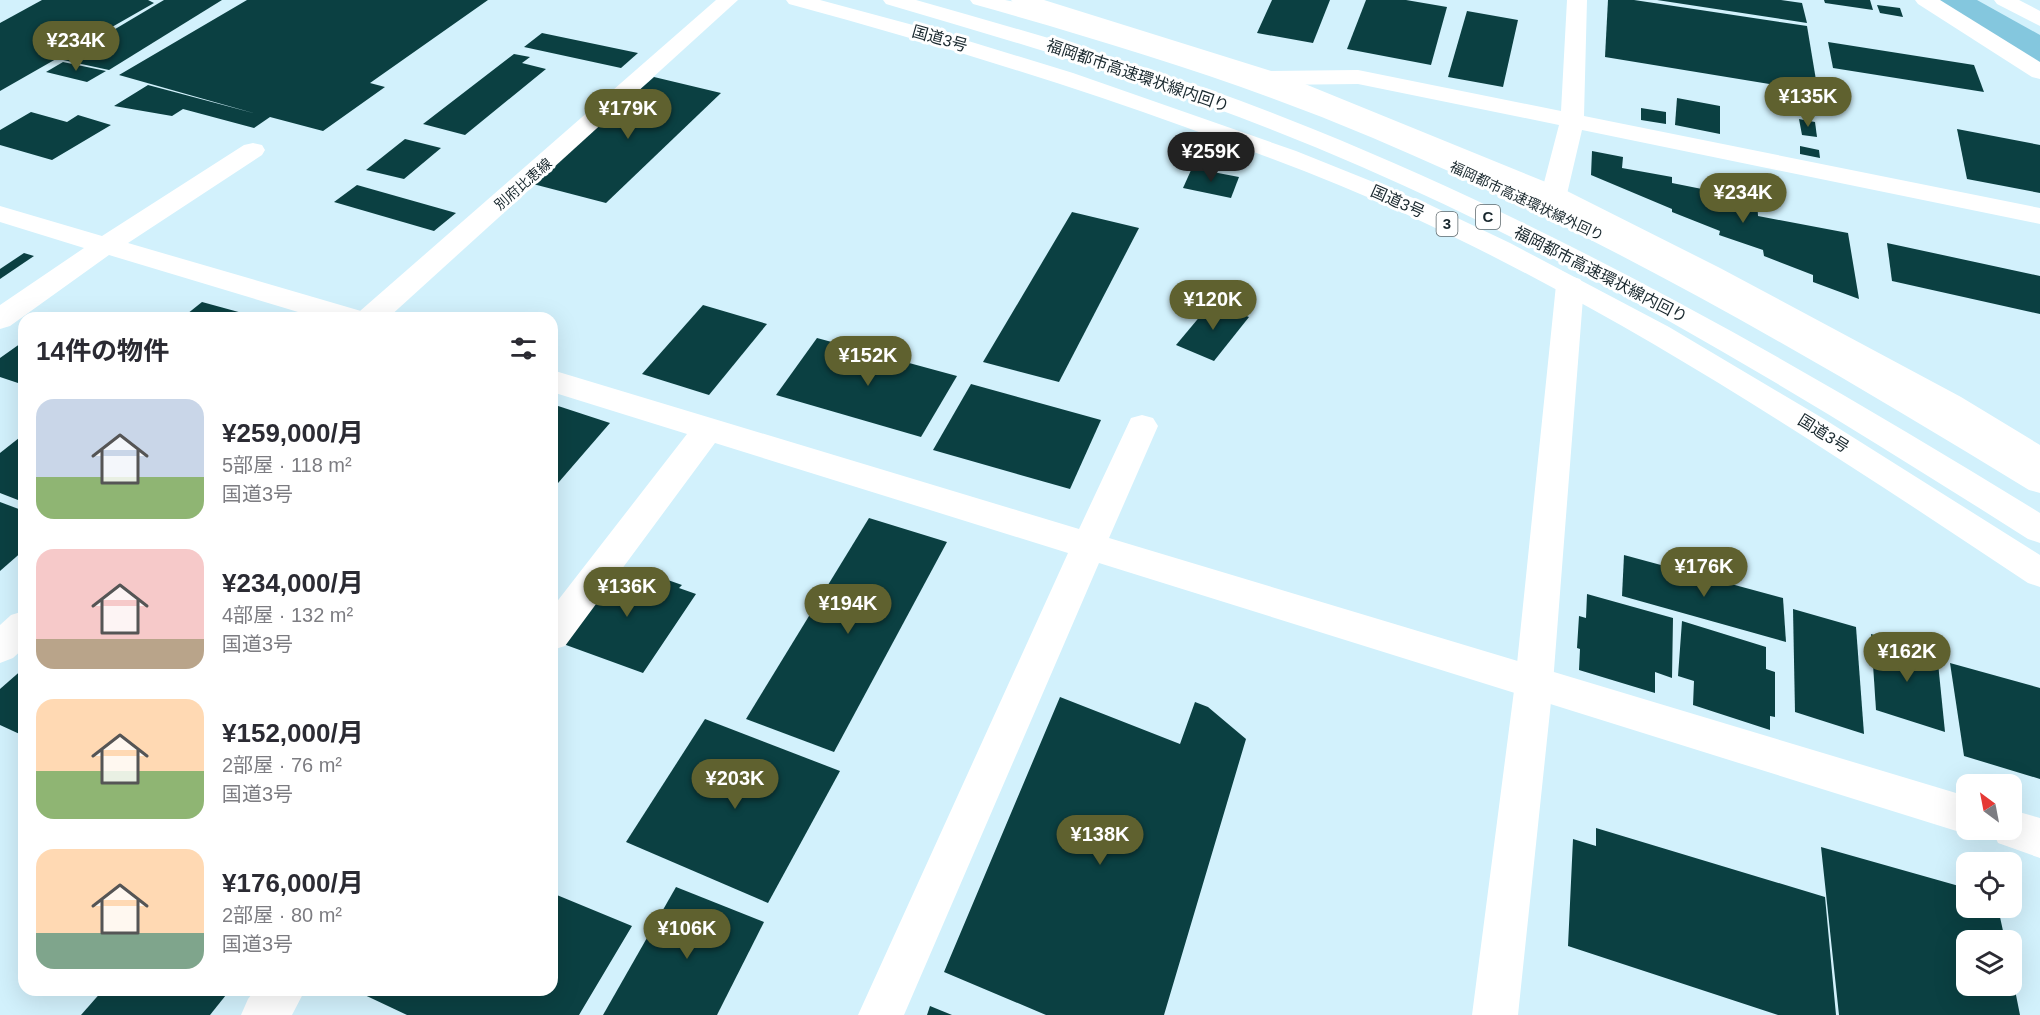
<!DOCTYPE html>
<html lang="ja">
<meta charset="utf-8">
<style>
body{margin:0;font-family:Arial,"Noto Sans JP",sans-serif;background:#f2f2f3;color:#2b2b33;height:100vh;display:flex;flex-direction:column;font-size:22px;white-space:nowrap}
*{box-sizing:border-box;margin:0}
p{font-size:20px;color:#7c7c81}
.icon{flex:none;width:33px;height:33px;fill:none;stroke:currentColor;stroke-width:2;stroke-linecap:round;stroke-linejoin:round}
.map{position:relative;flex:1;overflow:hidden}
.panel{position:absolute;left:18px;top:312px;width:540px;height:684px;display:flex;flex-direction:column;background:#fff;border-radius:18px;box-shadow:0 6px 24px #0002}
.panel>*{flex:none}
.needle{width:39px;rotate:328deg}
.controls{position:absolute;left:1956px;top:774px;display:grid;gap:12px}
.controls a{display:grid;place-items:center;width:66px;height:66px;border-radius:12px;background:#fff;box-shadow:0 6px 24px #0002;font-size:30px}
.price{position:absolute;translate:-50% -51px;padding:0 14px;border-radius:21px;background:#5f612f;color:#fff;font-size:20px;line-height:39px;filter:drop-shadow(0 2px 3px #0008)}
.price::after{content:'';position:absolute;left:50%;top:36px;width:18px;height:14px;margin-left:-9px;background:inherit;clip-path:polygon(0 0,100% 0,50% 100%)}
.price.active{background:#222;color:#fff}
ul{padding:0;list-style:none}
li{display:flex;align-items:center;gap:18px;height:150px;padding:0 18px}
li span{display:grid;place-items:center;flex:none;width:168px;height:120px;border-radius:18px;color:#555}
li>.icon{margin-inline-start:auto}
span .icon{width:72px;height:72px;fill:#fffc;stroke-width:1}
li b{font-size:26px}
h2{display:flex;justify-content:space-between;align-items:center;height:72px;padding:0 18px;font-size:26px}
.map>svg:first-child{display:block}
.green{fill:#84c7de}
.building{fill:#0b4042}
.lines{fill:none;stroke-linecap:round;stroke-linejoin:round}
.minor{fill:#fff;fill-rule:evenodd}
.tertiary{fill:#fff;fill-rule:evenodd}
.secondary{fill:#fff;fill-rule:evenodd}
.trunk{fill:#fff;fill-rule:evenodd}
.motorway{fill:#fff;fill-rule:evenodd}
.labels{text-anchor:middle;stroke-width:6;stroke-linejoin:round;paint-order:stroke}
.far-street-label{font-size:14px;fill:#18272d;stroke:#fff}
.shield{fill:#fff;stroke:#5d686c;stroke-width:1.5}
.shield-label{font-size:15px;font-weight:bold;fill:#18272d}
.street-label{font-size:16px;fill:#18272d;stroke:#fff}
</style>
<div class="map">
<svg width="2040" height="1015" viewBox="0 0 2040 1015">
<rect width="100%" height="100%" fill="#d2f1fc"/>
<polygon class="green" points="1932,0 1977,0 2040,35 2040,67"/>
<g class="building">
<polygon points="42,0 148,0 154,3 0,91 0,23"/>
<polygon points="164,0 222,0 109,70 63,60"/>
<polygon points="247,0 488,0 370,83 385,87 323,131 270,117 254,128 183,109 172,116 114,106 148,85 264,116 119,75"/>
<polygon points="1272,0 1330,0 1313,43 1257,33"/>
<polygon points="1366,0 1406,0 1447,7 1431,65 1347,49"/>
<polygon points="1608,0 1634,0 1807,26 1818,92 1605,57"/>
<polygon points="1657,0 1781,0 1802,3 1807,23"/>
<polygon points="1824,0 1870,0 1873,10 1825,3"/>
<polygon points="1877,5 1900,8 1903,17 1880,13"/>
<polygon points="1467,11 1518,20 1503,87 1448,77"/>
<polygon points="542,33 638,53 621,68 524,47"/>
<polygon points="1828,42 1974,65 1984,92 1833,68"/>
<polygon points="514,54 530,57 522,63 546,69 465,135 423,124"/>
<polygon points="63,62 106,71 87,82 46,72"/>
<polygon points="654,77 721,93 606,203 533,184"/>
<polygon points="1677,98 1720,106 1720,134 1675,125"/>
<polygon points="1641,108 1666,112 1666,124 1641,120"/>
<polygon points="31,112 67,122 78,115 111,125 52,160 0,145 0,130"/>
<polygon points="1799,119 1815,122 1817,137 1802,135"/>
<polygon points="1957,129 2040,145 2040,193 1967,179"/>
<polygon points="405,139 441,148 404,179 366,170"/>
<polygon points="1800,146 1819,150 1820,158 1800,154"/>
<polygon points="1592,151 1623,157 1622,168 1672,177 1672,183 1757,200 1758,216 1848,233 1859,299 1813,282 1813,275 1764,256 1763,250 1719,235 1720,231 1672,212 1672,209 1591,175"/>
<polygon points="1192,168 1239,177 1231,198 1183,188"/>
<polygon points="357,185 456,213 434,231 334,202"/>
<polygon points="1072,212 1139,228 1059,382 983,362"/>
<polygon points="1887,243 2040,276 2040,314 1892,281"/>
<polygon points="24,253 34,256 0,279 0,269"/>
<polygon points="202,302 257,317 257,318 182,318"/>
<polygon points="1212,302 1249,317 1214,361 1176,345"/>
<polygon points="703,305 767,324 709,395 642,374"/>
<polygon points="817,338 957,376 921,437 776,395"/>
<polygon points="24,341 24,385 0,377 0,358"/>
<polygon points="971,384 1101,420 1070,489 933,450"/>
<polygon points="552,404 610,423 552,490"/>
<polygon points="24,434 24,495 18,500 0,493 0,453"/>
<polygon points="0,502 24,511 24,550 0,571"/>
<polygon points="869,518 947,542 834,752 746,719"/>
<polygon points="1624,555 1783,598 1786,642 1622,596"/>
<polygon points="631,567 682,585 679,588 696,594 643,673 555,641 608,571 624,576"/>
<polygon points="1587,594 1673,618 1672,678 1655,672 1655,693 1579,670 1580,649 1577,648 1579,616 1586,618"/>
<polygon points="1793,609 1856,627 1864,734 1795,712"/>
<polygon points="1682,621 1766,647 1766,669 1775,672 1775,717 1770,716 1770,730 1693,705 1694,681 1678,676"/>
<polygon points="1871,634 1937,653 1945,732 1876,710"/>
<polygon points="1950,663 2040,688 2040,779 1964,756"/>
<polygon points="24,668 24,736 0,725 0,689"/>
<polygon points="1060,697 1180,744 1195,702 1208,707 1246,739 1164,1015 1046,1015 944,972"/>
<polygon points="705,719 840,771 768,903 626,842"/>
<polygon points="1596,828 1825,897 1836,1015 1778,1015 1568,946 1573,839 1596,846"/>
<polygon points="1821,847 1966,888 1966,908 1998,908 2005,940 1966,940 1966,986 2012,986 2013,980 2020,1015 1839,1015"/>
<polygon points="676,887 764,922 717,1015 603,1015"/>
<polygon points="552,893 632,926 579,1015 407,1015 354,990 552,990"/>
<polygon points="103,990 216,990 226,995 210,1015 81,1015"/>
<polygon points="930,1006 952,1015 927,1015"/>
</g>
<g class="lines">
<g class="minor">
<polygon points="1567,0 1587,0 1584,116 2040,208 2040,224 1582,130 1567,194 1563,199 1554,202 1545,199 1541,194 1559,125 1358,84 1270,85 1262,83 1259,78 1262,73 1270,71 1358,70 1561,111"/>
<polygon points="1915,0 1940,0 2040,62 2040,79 2032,77 1918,4"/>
<polygon points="253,143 262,145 265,150 262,155 128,243 361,311 365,318 318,318 109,255 10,326 0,329 0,305 84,248 0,222 0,206 102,236 244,145"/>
<polygon points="552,370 1079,529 1131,418 1142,415 1153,418 1158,426 1109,538 1966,796 1966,830 1978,830 1966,834 1099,563 904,1015 858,1015 1068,553 715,443 565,646 552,650 552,608 687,434 552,392"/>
<polygon points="2012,810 2040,818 2040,858 1998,843 1992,830 2012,830"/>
<polygon points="255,990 305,990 292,1015 241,1015 248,999"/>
</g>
<g class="tertiary">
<polygon points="1994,0 2019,0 2040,11 2040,26 1997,4"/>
<polygon points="1570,276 1580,279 1584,285 1553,683 1518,1015 1472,1015 1515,683 1556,285 1560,279"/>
</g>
<g class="secondary">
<polygon points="716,0 738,0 388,318 356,318 360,311"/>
<polygon points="24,611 24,648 13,658 0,663 0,625 11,615"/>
</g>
<g class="trunk">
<path d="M786,0H820L939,32L1073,73L1296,151L1428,204L1510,243L1669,327L1824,419L2040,555V587L2028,583C1828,450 1628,317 1410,216C1337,182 1261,154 1185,127C1055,80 922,40 789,4Z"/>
<polygon points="1011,0 1044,0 1278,73 1563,189 1720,268 1961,397 2040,445 2040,472 2029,468 1939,413 1700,280 1545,199 1262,83 1112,34 1014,4"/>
</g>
<g class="motorway">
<path d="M883,0H916C1050,38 1184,76 1313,129C1568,232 1806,369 2040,513V543L2028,539C1813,402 1596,269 1362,167C1208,99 1047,51 886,4Z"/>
<path d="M970,0C981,0 994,0 1005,0C1022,3 1039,10 1056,15C1096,26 1135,38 1175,50C1481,147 1764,303 2040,466V493L2029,490C1817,360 1602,235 1373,138C1243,83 1108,42 973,4Z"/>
</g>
</g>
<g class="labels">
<g class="far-street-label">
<text transform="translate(523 184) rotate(-41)" y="5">別府比恵線</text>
<text transform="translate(1527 201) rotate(25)" y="5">福岡都市高速環状線外回り</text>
</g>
<g class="shield">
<rect x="1476" y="205" width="24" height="24" rx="4.5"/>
<rect x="1436.5" y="212" width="21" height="24" rx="4.5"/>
</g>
<g class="shield-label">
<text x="1488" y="222">C</text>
<text x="1447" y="229">3</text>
</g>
<g class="street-label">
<text transform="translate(940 38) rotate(16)" y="6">国道3号</text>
<text transform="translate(1138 75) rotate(19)" y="6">福岡都市高速環状線内回り</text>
<text transform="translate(1398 201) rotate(24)" y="6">国道3号</text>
<text transform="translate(1601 274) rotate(27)" y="6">福岡都市高速環状線内回り</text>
<text transform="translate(1824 433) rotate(32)" y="6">国道3号</text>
</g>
</g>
</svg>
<div class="controls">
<a><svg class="needle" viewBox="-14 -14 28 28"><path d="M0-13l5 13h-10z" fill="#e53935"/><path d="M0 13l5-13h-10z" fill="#7c7c81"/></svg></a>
<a><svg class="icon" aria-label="locate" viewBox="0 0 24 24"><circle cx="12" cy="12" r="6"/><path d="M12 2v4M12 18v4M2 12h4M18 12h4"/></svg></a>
<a><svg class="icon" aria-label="layers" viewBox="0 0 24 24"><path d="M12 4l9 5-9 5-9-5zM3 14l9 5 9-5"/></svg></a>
</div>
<b class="price" style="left:76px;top:72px">¥234K</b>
<b class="price" style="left:1808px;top:128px">¥135K</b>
<b class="price" style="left:628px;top:140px">¥179K</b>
<b class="price active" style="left:1211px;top:183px">¥259K</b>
<b class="price" style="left:1743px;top:224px">¥234K</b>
<b class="price" style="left:1213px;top:331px">¥120K</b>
<b class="price" style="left:868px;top:387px">¥152K</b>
<b class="price" style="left:1704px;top:598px">¥176K</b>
<b class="price" style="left:627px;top:618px">¥136K</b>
<b class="price" style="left:848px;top:635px">¥194K</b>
<b class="price" style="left:1907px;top:683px">¥162K</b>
<b class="price" style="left:735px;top:810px">¥203K</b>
<b class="price" style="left:1100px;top:866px">¥138K</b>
<b class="price" style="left:687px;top:960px">¥106K</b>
<section class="panel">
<h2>14件の物件<svg class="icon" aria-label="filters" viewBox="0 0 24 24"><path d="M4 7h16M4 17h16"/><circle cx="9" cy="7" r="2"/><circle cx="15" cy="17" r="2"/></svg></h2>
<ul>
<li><span style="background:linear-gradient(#c9d6e8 65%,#8fb573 0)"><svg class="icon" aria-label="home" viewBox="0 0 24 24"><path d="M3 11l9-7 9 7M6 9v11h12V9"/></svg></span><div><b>¥259,000/月</b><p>5部屋 · 118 m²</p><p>国道3号</p></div></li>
<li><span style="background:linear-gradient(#f6c9c9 75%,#b9a48a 0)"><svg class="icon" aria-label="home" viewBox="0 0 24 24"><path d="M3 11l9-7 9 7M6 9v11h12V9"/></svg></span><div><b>¥234,000/月</b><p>4部屋 · 132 m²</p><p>国道3号</p></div></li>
<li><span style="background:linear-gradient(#ffd9b3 60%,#8fb573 0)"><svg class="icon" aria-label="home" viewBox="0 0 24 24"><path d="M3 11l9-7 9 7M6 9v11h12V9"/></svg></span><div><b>¥152,000/月</b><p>2部屋 · 76 m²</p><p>国道3号</p></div></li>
<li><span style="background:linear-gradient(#ffd9b3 70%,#7fa58c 0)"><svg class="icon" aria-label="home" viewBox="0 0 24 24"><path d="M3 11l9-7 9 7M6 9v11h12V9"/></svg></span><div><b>¥176,000/月</b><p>2部屋 · 80 m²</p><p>国道3号</p></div></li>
</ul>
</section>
</div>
